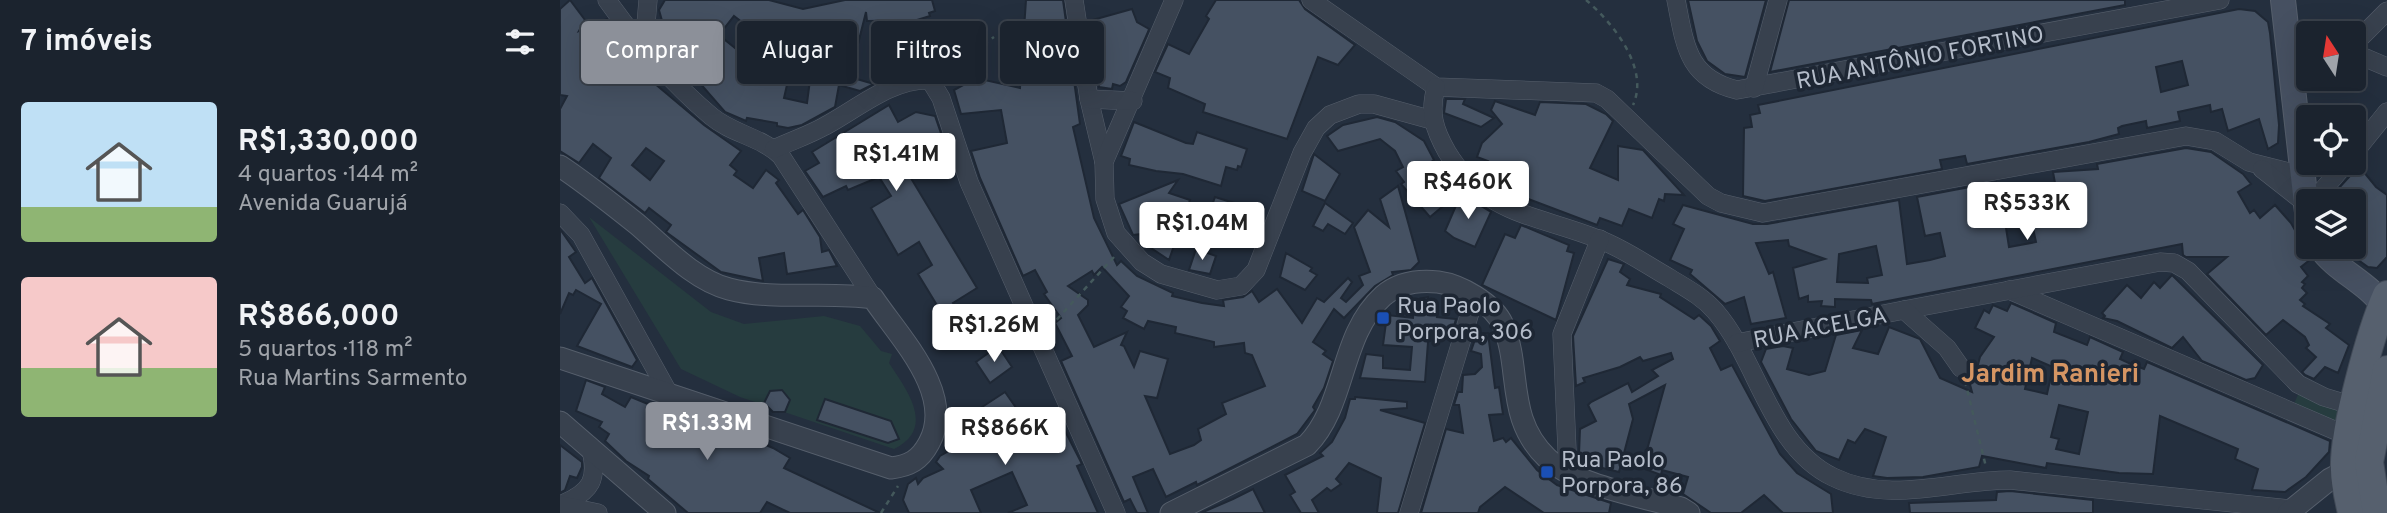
<!DOCTYPE html>
<html lang="pt">
<meta charset="utf-8">
<style>
body{margin:0;font-family:Overpass,sans-serif;background:#242b36;color:#f1f3f6;height:100vh;display:flex;flex-direction:column;font-size:26px;white-space:nowrap}
*{box-sizing:border-box;margin:0}
p{font-size:23px;color:#a0a4aa}
.icon{flex:none;width:38px;height:38px;fill:none;stroke:currentColor;stroke-width:2;stroke-linecap:round;stroke-linejoin:round}
.map{position:relative;flex:1;overflow:hidden}
.drawer{display:flex;flex-direction:column;background:#1b232e;width:560px}
.drawer>*{flex:none}
.hud{position:absolute;left:21px;top:21px;width:665px;height:63px;display:flex;gap:14px}
.needle{width:46px;rotate:348deg}
.buttons{position:absolute;left:1736px;top:21px;display:grid;gap:14px}
.buttons a{display:grid;place-items:center;width:70px;height:70px;border-radius:7px;background:#1b232e;box-shadow:0 7px 28px #0002,0 0 0 2px #39404a;font-size:35px}
.price{position:absolute;translate:-50% -60px;padding:0 16px;border-radius:7px;background:#fff;color:#222;font-size:23px;line-height:46px;filter:drop-shadow(0 2px 4px #0008)}
.price::after{content:'';position:absolute;left:50%;top:42px;width:21px;height:16px;margin-left:-10px;background:inherit;clip-path:polygon(0 0,100% 0,50% 100%)}
.price.active{background:#8c9099;color:#fff}
ul{padding:0;list-style:none}
li{display:flex;align-items:center;gap:21px;height:175px;padding:0 21px}
li span{display:grid;place-items:center;flex:none;width:196px;height:140px;border-radius:7px;color:#555}
li>.icon{margin-inline-start:auto}
span .icon{width:84px;height:84px;fill:#fffc;stroke-width:1}
li b{font-size:30px}
h2{display:flex;justify-content:space-between;align-items:center;height:84px;padding:0 21px;font-size:30px}
.pill{padding:0 24px;border-radius:7px;background:#1b232e;box-shadow:0 7px 28px #0002,0 0 0 2px #39404a;font-size:24px;line-height:63px}
.pill.active{background:#8c9099;color:#fff}
main{display:flex;flex:1;min-height:0}
.map>svg:first-child{display:block}
.green{fill:#263c3f}
.building{fill:#455162;stroke:#1f2835;stroke-width:2;fill-rule:evenodd}
.lines{fill:none;stroke-linecap:round;stroke-linejoin:round}
.minor-casing{stroke:#565f6c;stroke-width:19}
.tertiary-casing{stroke:#565f6c;stroke-width:23}
.secondary-casing{stroke:#565f6c;stroke-width:26}
.primary-casing{stroke:#414a57;stroke-width:30}
.path{stroke:#44595c;stroke-width:2.5;stroke-dasharray:5 5;stroke-linecap:butt}
.minor{stroke:#38414e;stroke-width:18}
.tertiary{stroke:#38414e;stroke-width:21}
.secondary{stroke:#465061;stroke-width:24}
.primary{stroke:#56606e;stroke-width:28}
.transit-dot{fill:#1a4fb4;stroke:#1d2633;stroke-width:2.5}
.labels{text-anchor:middle;stroke-width:7;stroke-linejoin:round;paint-order:stroke}
.street-label{font-size:23px;fill:#b4bcc9;stroke:#1d2633}
.poi-label{font-size:23px;fill:#b4bcc9;stroke:#1d2633;text-anchor:start}
.quarter-label{font-size:26px;font-weight:bold;fill:#d59563;stroke:#1d2633}
</style>
<main>
<section class="drawer">
<h2>7 imóveis<svg class="icon" aria-label="filters" viewBox="0 0 24 24"><path d="M4 7h16M4 17h16"/><circle cx="9" cy="7" r="2"/><circle cx="15" cy="17" r="2"/></svg></h2>
<ul>
<li><span style="background:linear-gradient(#bfe0f5 75%,#8fb573 0)"><svg class="icon" aria-label="home" viewBox="0 0 24 24"><path d="M3 11l9-7 9 7M6 9v11h12V9"/></svg></span><div><b>R$1,330,000</b><p>4 quartos · 144 m²</p><p>Avenida Guarujá</p></div></li>
<li><span style="background:linear-gradient(#f6c9c9 65%,#8fb573 0)"><svg class="icon" aria-label="home" viewBox="0 0 24 24"><path d="M3 11l9-7 9 7M6 9v11h12V9"/></svg></span><div><b>R$866,000</b><p>5 quartos · 118 m²</p><p>Rua Martins Sarmento</p></div></li>
</ul>
</section>
<div class="map">
<svg width="1827" height="513" viewBox="0 0 1827 513">
<rect width="100%" height="100%" fill="#242f3e"/>
<g class="green">
<path d="M29,217L151,312L184,324L264,316L300,326L321,351L332,354L329,363C346,389 377,428 334,449L180,397L121,369Z"/>
<polygon points="1740,390 1786,408 1781,428 1731,411"/>
</g>
<g class="building">
<path d="M10,0L25,20L19,31L47,19L54,31L45,35L69,62L144,125L181,151L170,165L177,171L174,175L193,188L206,170L219,180L216,183L238,214L243,210L260,237L262,252L269,250L277,266L227,274L224,253L199,258L203,281L161,272L106,232L111,225L89,208L85,213L39,178L51,158L33,144L19,163L0,151V109L7,96L0,95V9ZM86,148L104,161L90,180L72,165Z"/>
<path d="M105,0H209L243,9L285,0H372L375,11L369,13L370,16L357,20L307,21L306,12L294,60L235,61L314,84L300,91L279,85L275,107L242,125L228,128L217,126V123L187,118L186,121L165,112L131,73L106,35L99,10ZM174,16L194,31L180,52L159,35ZM229,76L250,80L247,103L224,98Z"/>
<path d="M466,0H503L520,124L513,127L534,218L557,265L561,261L577,276L613,293L612,296L642,303L664,306L663,300L683,297L692,291L699,302L717,289L742,323L757,298L764,302L788,278L792,282L781,298L786,302L803,285L799,276L810,272L794,227L808,210L829,227L820,199L838,186L859,262L851,270L832,272L833,275L815,286L784,318L774,309L753,342L766,351L763,354L773,361L764,388L753,407L755,410L737,434L637,485L636,482L606,497L593,469L573,477L588,513H577L570,499L564,502L501,361L512,356L495,323L501,318L484,294L487,292L475,270L463,276L420,178L411,151L447,143L441,110L401,114L394,90L416,78L460,88ZM542,267L569,296L561,307L567,311L563,318L584,329L588,321L616,327L615,333L654,342V347L684,343L685,353L692,355L705,386L662,403L666,414L638,429L641,440L634,445L610,454L585,396L597,398L608,359L580,351L574,367L564,346L561,345L567,332L534,347L518,315L528,305V300L508,286L532,271L534,275Z"/>
<polygon points="656,0 739,0 745,9 795,45 778,65 758,57 727,139 643,112 645,104 608,88 610,78 595,72 608,44 629,54 649,19 646,16"/>
<polygon points="1128,0 1206,0 1185,77 1165,74 1147,61 1137,41"/>
<polygon points="1229,0 1565,0 1565,5 1210,72"/>
<polygon points="572,9 577,22 589,29 588,32 566,82 560,86 553,84 552,89 539,87 529,21"/>
<path d="M1679,9L1695,11L1708,22L1710,33L1719,125L1718,143L1708,149L1699,119L1668,131L1662,109L1651,112L1650,105L1618,112L1620,121L1587,128L1586,121L1562,126L1558,128L1559,134L1529,142L1407,164L1405,156L1393,158L1380,160L1382,169L1205,201L1183,196L1184,128L1192,127L1190,115L1200,113L1198,105ZM1622,61L1628,85L1601,92L1596,67Z"/>
<polygon points="886,99 905,99 903,104 934,118 921,127 884,113"/>
<polygon points="935,101 975,115 980,102 1026,104 1046,114 1053,121 1030,168 1058,180 1058,146 1083,150 1124,195 1105,194 1104,201 1099,199 1092,218 1069,209 1062,226 1040,218 1037,225 947,191 922,176 928,161 917,157 922,143 942,124 931,110"/>
<polygon points="329,105 338,122 356,112 375,116 384,142 366,152 357,149 356,154 331,145 417,288 393,303 396,307 383,315 358,274 372,265 359,242 338,255 311,208 331,196 319,177 288,190 286,186 263,197 245,171 259,163 252,152"/>
<polygon points="817,117 835,122 864,141 874,160 857,172 875,190 887,178 900,192 870,217 841,184 844,182 836,171 843,167 835,151 820,139 778,151 767,136 783,125"/>
<polygon points="574,122 626,143 633,144 637,132 687,149 681,167 678,166 677,170 666,167 661,186 623,174 596,171 569,165 570,159 561,156"/>
<path d="M1626,148L1651,152L1683,174L1691,184L1678,192L1690,213L1694,210L1700,218L1715,205L1731,223L1751,259L1741,267L1748,276L1742,282L1745,284L1742,288L1747,293L1740,300L1745,304L1743,306L1770,324L1766,328L1789,345L1778,373L1765,367L1754,379L1745,375L1742,372L1756,357L1746,348L1749,345L1745,337L1723,320L1706,335L1647,274L1667,257H1626L1623,255L1622,244L1312,304L1311,300L1275,299V307L1261,306L1262,301L1248,302V296L1239,299L1233,268L1265,259L1229,246L1228,240L1196,243L1209,274L1213,272L1226,318L1191,324L1184,297L1165,304L1130,274L1132,270L1110,260L1124,229L1113,224L1123,205L1193,224H1207L1339,200L1347,264L1370,260L1385,256L1380,233L1365,236L1357,197L1436,182L1438,191L1471,184L1472,187L1495,183L1493,172L1538,169L1537,164ZM1469,210L1476,242L1449,247L1444,215ZM1316,246L1322,275L1307,278L1308,283L1277,282L1279,254Z"/>
<polygon points="754,154 780,174 765,201 742,191"/>
<polygon points="1799,166 1816,187 1827,195 1827,257 1817,268 1808,267 1780,247 1794,247 1794,201 1767,201"/>
<polygon points="618,180 609,193 630,200 609,260 585,244 590,233 573,235 559,204"/>
<polygon points="901,194 931,212 915,247 894,238 885,231"/>
<polygon points="655,197 674,203 665,230 645,225"/>
<polygon points="765,203 793,223 785,234 768,224 763,231 753,226"/>
<polygon points="961,225 1009,245 1007,251 1014,253 996,320 922,285 945,234 955,238"/>
<polygon points="0,229 16,252 9,257 25,283 32,278 77,360 72,367 17,346 41,304 16,290 13,295 9,293 0,314"/>
<polygon points="636,249 656,256 650,274 629,270"/>
<polygon points="726,253 752,268 750,271 757,275 745,290 720,277"/>
<polygon points="1048,259 1064,264 1060,272 1070,279 1067,285 1101,294 1100,297 1134,319 1139,315 1151,326 1160,341 1150,348 1161,370 1172,365 1220,454 1237,473 1271,494 1273,513 1223,513 1204,495 1181,513 1151,513 1123,494 1128,477 1102,470 1101,475 1082,468 1105,385 1069,404 1073,419 1059,472 1022,463 1024,456 1019,454 1020,429 1036,421 1028,405 1031,402 1068,383 1072,392 1098,376 1092,370 1113,359 1111,353 1083,361 1080,357 1060,367 1023,378 1025,382 1016,386 1013,336"/>
<polygon points="1612,275 1703,365 1695,378 1686,380 1642,361 1623,337 1612,348 1557,321 1543,318 1545,316 1542,313 1567,285 1581,298 1594,282 1600,288"/>
<polygon points="868,297 867,312 878,311 877,317 896,319 893,330 869,329 865,382 800,378 806,354 823,356 823,368 850,370 852,347 823,345 827,315 853,318 855,300"/>
<path d="M1451,303L1496,323L1494,332L1527,345L1530,337L1563,352L1560,359L1571,364L1584,369L1587,362L1770,441L1769,452L1746,477L1725,492L1692,490L1698,469L1675,459L1678,449L1600,416L1593,474L1559,473L1487,463L1486,468L1422,456L1419,467L1363,477L1327,478L1313,476L1326,437L1305,429L1295,443L1288,440L1279,460L1256,451L1231,419L1201,362L1206,349L1223,346L1233,348L1227,369L1249,375L1265,371L1276,335L1302,330L1293,348L1318,354L1329,327L1360,339L1380,378L1412,392L1408,377L1416,372L1420,357L1434,337L1415,328L1424,310L1429,313L1433,305L1447,311ZM1472,358L1493,367L1487,394L1465,389ZM1499,405L1528,412L1519,454L1496,449L1499,439L1491,437Z"/>
<polygon points="928,333 935,388 939,387 943,414 929,415 934,441 943,438 946,442 951,438 977,470 997,485 1051,503 1049,513 984,513 945,487 920,507 918,513 861,513 886,429 903,433 899,405 894,405 898,392 902,392 903,375 915,374 922,367 921,354 911,351 917,334"/>
<polygon points="438,346 452,367 430,383 416,362"/>
<polygon points="26,380 45,387 42,394 65,407 71,397 112,414 113,412 165,428 213,448 230,458 224,468 320,513 230,513 207,502 200,513 128,513 88,479 89,476 66,461 45,441 49,434 39,427 42,422 16,411"/>
<polygon points="222,390 230,400 225,412 213,412 204,403 210,391"/>
<polygon points="445,392 459,412 464,409 482,433 502,425 522,464 517,466 538,513 448,513 467,505 452,472 411,490 421,513 349,513 343,500 348,484 356,478 358,484 363,478 383,469 376,462 380,456 450,416 390,428"/>
<polygon points="795,397 847,402 847,408 820,410 865,423 838,513 817,513 821,478 789,463 776,479 781,484 771,491 767,488 752,500 759,513 741,513 730,495 735,492 725,475 763,456 760,453 772,442 785,418 790,399 795,399"/>
<polygon points="265,399 331,421 339,439 328,443 257,420"/>
<polygon points="0,445 22,462 22,467 17,478 10,476 5,490 0,493"/>
<polygon points="693,489 705,513 641,513 673,499"/>
<polygon points="1450,491 1533,500 1533,513 1350,513 1349,503 1436,500 1437,492"/>
</g>
<g class="lines">
<g class="minor-casing">
<g id="minor">
<path d="M47,0C76,41 113,84 151,116C172,134 202,137 221,156L313,298"/>
<polyline points="514,0 529,99 544,162"/>
<polyline points="614,0 544,162 545,199 556,233 582,262 601,274 657,290 681,286 696,270 742,153 756,128 770,115 799,104 814,104 872,120"/>
<polyline points="751,0 876,87 1036,93 1047,99 1148,196 1161,203 1203,213 1626,136 1655,141 1689,162 1741,175"/>
<path d="M1116,0C1125,45 1127,78 1177,90L1660,0"/>
<polyline points="1794,44 1827,11"/>
<polyline points="84,48 88,0"/>
<polyline points="1794,53 1827,67"/>
<polyline points="1730,55 1748,53"/>
<path d="M876,87C869,113 874,129 887,152C926,216 975,214 1038,239C1063,248 1085,264 1108,277C1124,287 1142,296 1155,311C1198,360 1210,447 1273,477C1330,505 1391,480 1450,480L1731,509V513"/>
<polyline points="1194,88 1218,0"/>
<polyline points="529,99 573,101"/>
<path d="M214,149C231,141 249,135 265,126C297,109 332,78 370,80L381,98L409,182L556,513"/>
<polyline points="1794,153 1827,112"/>
<polyline points="1702,169 1744,202 1761,192 1786,163"/>
<polyline points="0,213 21,235 108,392"/>
<polyline points="1449,290 1788,436"/>
<polyline points="1344,310 1600,262 1614,263 1628,271 1738,384 1764,397 1794,406"/>
<polyline points="1177,343 1344,310 1387,348 1401,368"/>
<polyline points="1008,473 1002,334 1040,239"/>
<path d="M0,505C32,492 39,479 30,446"/>
<polyline points="0,505 38,513"/>
<polyline points="849,513 915,296"/>
</g>
</g>
<g class="tertiary-casing">
<g id="tertiary">
<path d="M0,166C27,184 52,204 77,224C104,247 134,280 169,289C215,301 266,291 313,298C339,337 396,394 369,443C360,460 349,466 331,468L0,358"/>
<polyline points="0,422 105,513"/>
<path d="M611,513L747,445C787,404 779,336 823,296C838,283 859,280 878,282C900,285 933,303 943,325C962,369 945,418 987,458C1016,486 1082,496 1121,508L1129,513"/>
<polyline points="1728,513 1770,479 1797,465"/>
</g>
</g>
<g class="secondary-casing">
<g id="secondary">
<polyline points="1723,0 1748,221"/>
<path d="M1760,247C1778,273 1811,283 1827,311"/>
</g>
</g>
<g class="primary-casing">
<g id="primary">
<path d="M1792,513C1789,499 1785,484 1785,470C1783,431 1811,331 1827,295"/>
<polyline points="1817,513 1809,462 1827,370"/>
</g>
</g>
<g class="path">
<path d="M1026,0C1052,22 1090,68 1073,105"/>
<polyline points="382,72 434,37"/>
<polyline points="490,327 554,257"/>
<polyline points="1405,381 1426,467"/>
<polyline points="321,513 338,486"/>
</g>
<use href="#minor" class="minor"/>
<use href="#tertiary" class="tertiary"/>
<use href="#secondary" class="secondary"/>
<use href="#primary" class="primary"/>
</g>
<g class="transit-dot">
<rect x="816" y="311" width="14" height="14" rx="3.5"/>
<rect x="980" y="465" width="14" height="14" rx="3.5"/>
</g>
<g class="labels">
<g class="street-label">
<text transform="translate(1360 57) rotate(-11)" y="8">RUA ANTÔNIO FORTINO</text>
<text transform="translate(1260 327) rotate(-11)" y="8">RUA ACELGA</text>
</g>
<g class="poi-label">
<text x="837" y="313">Rua Paolo<tspan x="837" dy="26">Porpora, 306</tspan></text>
<text x="1001" y="467">Rua Paolo<tspan x="1001" dy="26">Porpora, 86</tspan></text>
</g>
<g class="quarter-label">
<text x="1490" y="382">Jardim Ranieri</text>
</g>
</g>
</svg>
<div class="buttons">
<a><svg class="needle" viewBox="-14 -14 28 28"><path d="M0-13l5 13h-10z" fill="#e53935"/><path d="M0 13l5-13h-10z" fill="#a0a4aa"/></svg></a>
<a><svg class="icon" aria-label="locate" viewBox="0 0 24 24"><circle cx="12" cy="12" r="6"/><path d="M12 2v4M12 18v4M2 12h4M18 12h4"/></svg></a>
<a><svg class="icon" aria-label="layers" viewBox="0 0 24 24"><path d="M12 4l9 5-9 5-9-5zM3 14l9 5 9-5"/></svg></a>
</div>
<b class="price" style="left:336px;top:193px">R$1.41M</b>
<b class="price" style="left:908px;top:221px">R$460K</b>
<b class="price" style="left:1467px;top:242px">R$533K</b>
<b class="price" style="left:642px;top:262px">R$1.04M</b>
<b class="price" style="left:434px;top:364px">R$1.26M</b>
<b class="price active" style="left:147px;top:462px">R$1.33M</b>
<b class="price" style="left:445px;top:467px">R$866K</b>
<div class="hud">
<a class="pill active">Comprar</a>
<a class="pill">Alugar</a>
<a class="pill">Filtros</a>
<a class="pill">Novo</a>
</div>
</div>
</main>
